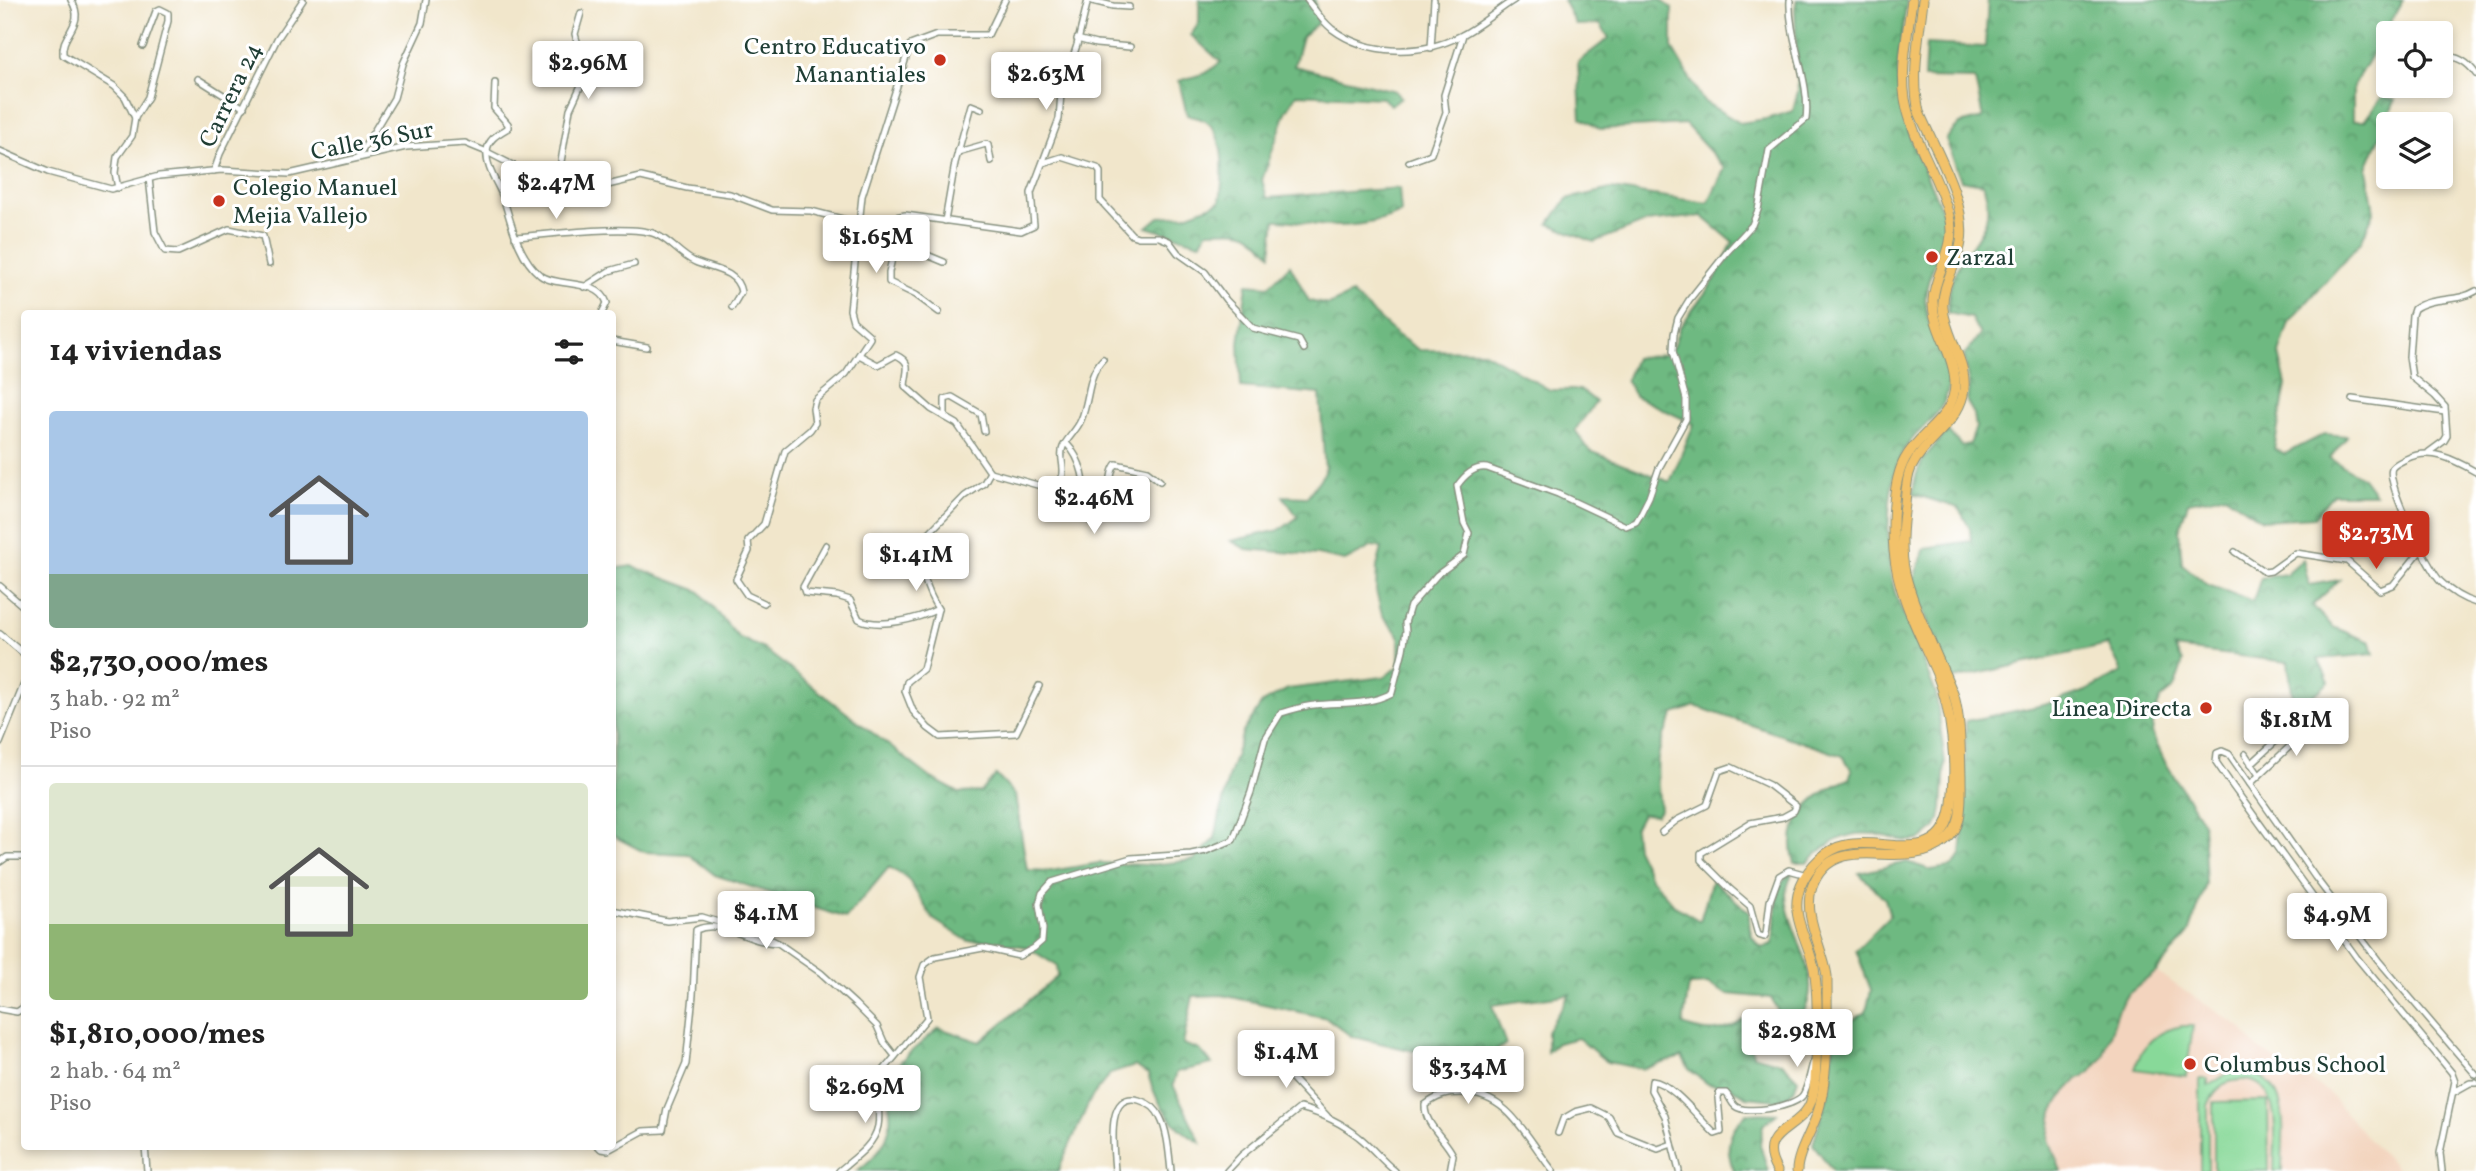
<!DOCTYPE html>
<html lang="es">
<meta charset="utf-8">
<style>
body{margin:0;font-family:Vollkorn,serif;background:#f2f2f2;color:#222;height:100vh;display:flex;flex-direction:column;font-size:26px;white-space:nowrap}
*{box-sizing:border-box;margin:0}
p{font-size:23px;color:#767676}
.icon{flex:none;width:38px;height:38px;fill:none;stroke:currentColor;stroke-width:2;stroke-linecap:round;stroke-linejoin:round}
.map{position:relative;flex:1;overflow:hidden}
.sheet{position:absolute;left:21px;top:310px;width:595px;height:840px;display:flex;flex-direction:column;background:#fff;border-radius:7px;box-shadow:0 4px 10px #0003}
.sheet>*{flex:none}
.controls{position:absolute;left:2376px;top:21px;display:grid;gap:14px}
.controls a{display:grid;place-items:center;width:77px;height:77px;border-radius:7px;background:#fff;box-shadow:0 4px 10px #0003;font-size:35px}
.price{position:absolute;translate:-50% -60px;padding:0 16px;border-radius:7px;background:#fff;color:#222;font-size:23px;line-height:46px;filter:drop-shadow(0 2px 4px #0008)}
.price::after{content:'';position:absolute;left:50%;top:42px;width:21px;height:16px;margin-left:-10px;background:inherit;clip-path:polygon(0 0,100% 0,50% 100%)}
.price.current{background:#c8321e;color:#fff}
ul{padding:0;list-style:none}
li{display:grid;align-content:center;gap:14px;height:371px;padding:0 28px}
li+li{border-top:2px solid #e0e0e0}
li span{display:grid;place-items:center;height:217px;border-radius:7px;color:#555}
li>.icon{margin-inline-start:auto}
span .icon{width:126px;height:126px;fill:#fffc;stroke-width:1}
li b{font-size:30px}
h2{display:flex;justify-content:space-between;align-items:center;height:84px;padding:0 28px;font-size:30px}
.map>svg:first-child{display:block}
.built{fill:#f3d4be}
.forest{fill:url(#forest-crowns);stroke:#467b5a;stroke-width:2}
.garden{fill:#88d999;stroke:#548b66;stroke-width:2}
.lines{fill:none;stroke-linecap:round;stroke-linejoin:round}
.minor-casing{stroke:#889280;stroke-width:8}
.primary-casing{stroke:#889280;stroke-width:11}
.minor{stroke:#fff;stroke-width:5}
.primary{stroke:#f2c26a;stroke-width:9}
.poi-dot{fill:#c8321e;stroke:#fff;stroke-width:2.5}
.labels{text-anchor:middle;stroke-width:6;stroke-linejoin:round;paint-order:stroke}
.poi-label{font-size:24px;fill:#1f3d34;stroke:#fff;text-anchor:start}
.street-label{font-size:24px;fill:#1f3d34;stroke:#fff}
</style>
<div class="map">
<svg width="2476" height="1171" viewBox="0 0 2476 1171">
<defs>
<pattern id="forest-crowns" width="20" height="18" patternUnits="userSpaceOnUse" patternTransform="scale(1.75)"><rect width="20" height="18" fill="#6eb981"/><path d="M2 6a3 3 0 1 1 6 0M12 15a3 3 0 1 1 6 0" fill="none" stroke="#5a986a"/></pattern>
</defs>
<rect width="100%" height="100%" fill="#fff"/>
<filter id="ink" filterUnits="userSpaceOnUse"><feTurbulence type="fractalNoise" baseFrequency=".0143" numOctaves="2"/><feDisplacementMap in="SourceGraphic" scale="14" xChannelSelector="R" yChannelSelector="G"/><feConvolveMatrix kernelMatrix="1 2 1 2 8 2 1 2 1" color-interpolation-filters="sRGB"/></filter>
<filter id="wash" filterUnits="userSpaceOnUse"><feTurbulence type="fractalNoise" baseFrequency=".00686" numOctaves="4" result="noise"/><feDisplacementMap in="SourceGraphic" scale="28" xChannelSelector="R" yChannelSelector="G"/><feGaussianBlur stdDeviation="1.57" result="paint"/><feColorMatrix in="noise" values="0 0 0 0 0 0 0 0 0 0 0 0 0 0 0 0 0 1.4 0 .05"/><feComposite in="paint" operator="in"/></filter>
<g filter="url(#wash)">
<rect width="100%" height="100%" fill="#f1e6cb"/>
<polygon class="built" points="2156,972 2242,1028 2256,1047 2328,1092 2365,1136 2400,1171 2061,1171 2049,1139 2053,1112 2062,1096 2078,1079 2091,1072 2119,1008 2127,995"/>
<g class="forest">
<path d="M1199,0H1315L1318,23L1302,36L1294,66L1395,91L1401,97L1391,105L1382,98L1297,94L1286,112L1262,180L1267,198L1399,188L1401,213C1377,224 1345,228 1319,225C1303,223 1290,219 1275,220L1271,254C1247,227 1243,230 1208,231L1200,243L1147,227L1159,217L1186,215L1220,202C1223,179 1227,138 1207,122C1203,118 1193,117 1187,115L1179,81L1206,73L1221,62L1191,35L1199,23Z"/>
<path d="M1563,0H1661L1672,8V48L1703,101L1740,123L1766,119L1793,111L1798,91L1795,8L1797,0H1907C1903,30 1895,63 1899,92C1904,133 1926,173 1942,210C1950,247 1931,260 1926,292C1920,327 1952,356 1948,389C1945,415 1913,431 1902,453C1886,484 1885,555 1894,589C1898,604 1906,619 1912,633C1920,653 1927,673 1936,693L1945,763L1942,808L1940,819L1935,828L1922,839C1909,843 1898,840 1885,836C1852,828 1829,840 1807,863H1795C1782,821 1812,794 1849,779L1852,770L1843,756L1695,706L1674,714C1653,753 1656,767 1660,810L1656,815L1642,814L1634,829L1636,848L1650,877L1675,906L1700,921L1712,880L1749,912C1749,928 1749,937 1762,948L1772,944C1778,925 1772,881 1792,873C1790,880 1786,888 1786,894C1787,932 1822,970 1806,1007C1804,1013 1797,1019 1792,1024L1781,1017L1771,998L1727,994L1708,984L1689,985L1683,1025C1707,1035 1726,1033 1747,1018L1753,1055L1782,1063L1798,1079L1794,1090L1787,1097L1776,1100L1746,1097L1732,1088L1708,1084L1689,1069L1682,1057L1643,1069L1607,1062L1578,1038L1557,1043L1547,1052V1031L1570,994L1492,1005L1506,1045L1494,1051L1456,1048L1442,1058L1351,1036L1327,1018L1222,995L1193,996L1183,1044L1200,1050L1212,1064L1177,1072L1173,1085L1201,1143C1173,1128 1156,1104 1148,1074L1135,1066L1110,1074L1091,1098L1058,1171H857C881,1153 895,1135 889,1103C887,1094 884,1085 889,1077C895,1063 926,1039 939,1028L980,1042L1058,976L1057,966L1027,947L982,940L968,941L933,919L908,879L889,867L846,918L715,875L688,854L644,852L613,836L612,569L632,566L699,591L738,637L764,649L931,778L959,793L981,792L996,775L1015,795L1027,870L1051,871L1099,863L1149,865L1194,860L1215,838L1228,778L1243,732L1262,703L1288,689L1383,677L1399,667V635L1382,615L1376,591L1377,567L1382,548L1373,546L1345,561L1317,555L1246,549L1231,541L1280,530L1298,517L1283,496L1307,497L1325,472L1320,394L1241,387L1239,343L1247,284L1269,286L1290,265L1309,301L1329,305L1352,294L1396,334L1419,350L1482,351L1550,390H1581L1596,402L1575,430L1590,451L1670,482L1694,424L1635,396L1626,380L1635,358L1663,355L1673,347L1680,327L1716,278L1733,242L1702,216L1646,222L1594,242L1549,224L1567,199L1611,189L1708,203L1725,168L1685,124L1600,129L1581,118L1578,62L1609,38L1600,24L1576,25Z"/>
<path d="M1988,0H2403L2353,86V121H2364L2382,97L2395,100L2367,168L2374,212L2361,242L2289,322L2279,354L2286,385L2274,449L2285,454L2325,434L2347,436L2330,458L2363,478L2375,494H2333L2314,517L2262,520L2225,495L2188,502L2179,531L2182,564L2208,585L2253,601L2261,578L2286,574L2303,559L2309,585L2339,580L2312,606L2333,627L2371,642L2374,654L2318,659L2329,682L2295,712L2288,662L2174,648L2183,662L2174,688L2161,698L2154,714L2152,734L2164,760L2203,823L2206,884L2189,933L2156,972L2127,995L2119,1008L2103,1056L2091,1072L2078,1079L2062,1096L2053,1112L2049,1139L2061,1171H1833L1813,1144L1830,1086L1835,1024L1850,1022L1866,1012L1871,990L1856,950L1890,916L1885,899L1859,873L1907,862L1931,870L1951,867L1961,856L1964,818L1966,721L2044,705L2086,691L2122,672L2108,645L1949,680L1913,581L1925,548L1971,541L1970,529L1959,508L1913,494C1915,463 1928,453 1948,431L1961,446L1970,444L1976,427L1974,414L1967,402L1969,385L1964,355L1980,335L1971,318L1948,313C1948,300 1949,287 1954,275C1969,239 1999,230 1983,184L1961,180L1946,139L1960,124L1983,118L1975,79L1924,78L1926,44L1985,47Z"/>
<path d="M1747,1113L1777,1114L1763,1125L1760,1144L1768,1171H1734C1724,1147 1728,1130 1747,1113Z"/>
</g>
<g class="garden">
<path d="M2182,1026H2193L2186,1076L2135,1069C2142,1044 2156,1031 2182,1026Z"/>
<path d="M2244,1071C2294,1080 2282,1133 2282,1171H2274C2274,1142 2285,1071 2234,1081C2221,1083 2212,1094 2208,1106V1171H2200V1079H2208V1086L2227,1074Z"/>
<polygon points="2268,1101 2269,1171 2214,1171 2214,1102"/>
</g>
</g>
<g filter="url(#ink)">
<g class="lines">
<g class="minor-casing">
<g id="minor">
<path d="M71,0C87,25 60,33 63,55L114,86L125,97L135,118L132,136L117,157L115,173L118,188"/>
<polyline points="1088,0 1113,6 1129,7"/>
<path d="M1307,0C1315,10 1322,21 1332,29C1368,56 1421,56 1460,36C1479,27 1496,11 1514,0"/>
<polyline points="1077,39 1096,44 1130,47"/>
<polyline points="1431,48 1434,0"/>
<path d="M2441,56C2456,55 2468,62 2476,74"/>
<polyline points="198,79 244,108"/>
<path d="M495,83L494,108L508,124V128C498,134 488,139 487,151C485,166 498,184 503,197C511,222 518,257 540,275C557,288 599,278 607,303L602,313"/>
<polyline points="135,118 148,97 168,21 168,13 160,9 156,11 143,46"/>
<polyline points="0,151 48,172 111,189 159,176 222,170 289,174 406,147 465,143 487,152 532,175 572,188 595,188 641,177 687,188 730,194 772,210 811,211 854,222 874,222 905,215 1021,231 1034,225 1031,193 1059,119 1061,93 1077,45 1088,0"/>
<polyline points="958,152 986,144 988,145 991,161"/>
<polyline points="359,156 394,98 403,64 422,23 426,0"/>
<polyline points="1409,162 1431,154 1446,112 1444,95 1463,35"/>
<polyline points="1043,163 1062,157 1097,168 1100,172 1100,200 1132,235 1138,237 1159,237 1169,241 1178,253 1205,272 1226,300 1253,328 1299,340 1304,349"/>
<polyline points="214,171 220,154 277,39 303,0"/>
<polyline points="149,178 155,232 165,251 178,252 229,229 263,236 269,264"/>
<polyline points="557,185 570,109 584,79 585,69 575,34 581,13"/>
<polyline points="923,218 919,248 893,254 889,272 889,282 916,295 939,312"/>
<polyline points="945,221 955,163 971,105 981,109"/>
<path d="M515,237C547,235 629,224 655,234C670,240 680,255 695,262C712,269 737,270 741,292L732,307"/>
<polyline points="915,250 944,262"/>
<polyline points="584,287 609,271 634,264"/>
<polyline points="612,341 647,347"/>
<path d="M859,355L878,365L896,355C913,363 906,370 905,386L931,409L957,424L990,472L984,483L965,496L921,541C919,565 925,588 938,609L923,669L907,682L905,691L913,711L928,728L940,737L1016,733L1039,686"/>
<polyline points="2352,399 2445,412"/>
<polyline points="945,417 945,399 952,397 981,414 984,431"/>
<path d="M1066,443C1086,463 1085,491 1087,517L1091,522L1098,520C1099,507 1106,499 1109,486C1112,478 1110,471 1116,464L1147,471L1160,481"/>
<path d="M2429,452L2444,441L2447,436L2445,407L2435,396L2412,377L2409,357L2412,315L2414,309C2431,296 2457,303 2476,291"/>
<path d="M990,472L1041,486C1078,483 1056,462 1063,447C1068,437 1077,430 1081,420C1090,400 1087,375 1103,359"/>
<path d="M2476,472C2453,459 2431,447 2406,459C2402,461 2395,464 2392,468C2385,482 2428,568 2440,581C2450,591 2462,599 2476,603"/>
<path d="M826,545L803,587L805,593L837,596L850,600L859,619C879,629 918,619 938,609"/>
<polyline points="2235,552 2265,572 2271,571 2296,553 2347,561 2380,590 2393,585 2421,550"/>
<polyline points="0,586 24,607"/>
<polyline points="764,603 747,595 736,579 749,551 748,541 764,524 785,451 810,430 815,423 813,408 815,400 846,374 870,338 869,335 853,321 850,310 862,196 910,45 937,35 988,35 1005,0"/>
<polyline points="0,634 24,654"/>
<polyline points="0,743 24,684"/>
<polyline points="2245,754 2259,775"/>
<polyline points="2251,764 2300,719 2309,728"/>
<polyline points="2250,784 2324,714"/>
<polyline points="1662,832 1677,820 1707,805 1719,771 1731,767 1769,785 1796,806 1794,811 1783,817 1750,823 1701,853 1701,860 1730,889 1750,906 1758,935 1764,937 1766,934 1770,901 1779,876 1789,870 1807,875"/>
<polyline points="0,862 7,857 24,857"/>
<polyline points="612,910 667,921 702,917 764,936 778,943 821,973 855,1004 877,1026 884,1042 895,1056"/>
<polyline points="0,1009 17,1012 24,1007"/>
<polyline points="1260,1044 1327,1116"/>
<polyline points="2454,1092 2470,1083 2476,1083"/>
<polyline points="1558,1133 1563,1119 1575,1112 1591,1108 1609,1117 1618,1133 1658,1149 1672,1144"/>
<polyline points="71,1146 79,1146"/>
<polyline points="145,1146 147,1171"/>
<path d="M598,1146L601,1149L608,1150L643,1131L663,1130L667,1109L686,1064L693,995L696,930C722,918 751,944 778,943"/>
<path d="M839,1171C853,1159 874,1146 878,1126C881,1111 875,1093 878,1077L927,1018L920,977L924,965L935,957L983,948L1019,956L1034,948L1042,941L1043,929L1039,904L1042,893L1052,882L1131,858L1191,854L1206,851L1233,840L1251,792L1265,739L1281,713C1292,710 1303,706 1314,705C1340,702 1368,706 1392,693L1403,650L1406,631L1405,623L1410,606L1437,575L1464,555L1469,533L1464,523L1457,486C1464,476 1474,466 1487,468L1558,494L1626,526L1636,522L1639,517L1649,497L1659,468L1686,419V399L1673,351L1674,334L1678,318L1689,300L1728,251L1752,225L1758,210L1769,150L1806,119C1811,82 1788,38 1790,0"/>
<path d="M1115,1171C1114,1152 1104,1090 1139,1100C1149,1103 1156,1108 1160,1117C1168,1132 1169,1154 1171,1171"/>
<path d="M1227,1171L1242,1155L1300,1108C1320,1113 1342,1123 1359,1137C1372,1147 1382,1161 1395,1171"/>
<path d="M1450,1171L1453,1155C1445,1138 1424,1124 1425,1105C1437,1096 1446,1093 1461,1093C1510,1093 1527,1139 1553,1171"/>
<path d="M1679,1171L1665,1116L1651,1090L1652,1081C1673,1083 1700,1120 1715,1134L1721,1132L1718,1098L1719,1093H1726C1730,1097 1731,1103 1735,1106C1745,1115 1795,1107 1803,1095C1808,1087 1810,1073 1813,1063"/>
<polyline points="2442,1171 2440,1153 2455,1081 2452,1073 2357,958 2229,781 2216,762 2217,753 2222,751 2229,754 2315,877 2378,960 2476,1075"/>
</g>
</g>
<g class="primary-casing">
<g id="primary">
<path d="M1777,1171C1755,1133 1794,1132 1808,1108C1813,1100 1814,1090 1815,1081C1817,1047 1819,1009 1815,975C1812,943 1787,918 1801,885C1809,866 1826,849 1846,845C1885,836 1944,870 1952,803C1957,763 1952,711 1937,674C1920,634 1898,596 1894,551C1892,526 1892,482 1905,459C1919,432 1955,418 1955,384C1955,354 1932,329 1933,300C1935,270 1958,248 1949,216C1939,176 1912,140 1905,99C1900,68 1908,32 1912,0"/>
<path d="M1797,1171C1797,1152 1815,1127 1820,1105C1829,1064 1827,1018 1827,976C1823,948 1802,915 1812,887C1834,826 1904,875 1945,841C1952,835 1957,828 1959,819C1962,805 1961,790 1961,776C1960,749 1961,722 1954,696C1939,658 1914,611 1905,573C1900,550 1902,527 1905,504C1906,492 1906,479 1911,468C1924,440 1956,425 1963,395C1970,364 1945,337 1943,308C1941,285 1958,264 1961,242C1967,201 1935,150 1919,112C1911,76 1919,37 1923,0"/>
</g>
</g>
<use href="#minor" class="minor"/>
<use href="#primary" class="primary"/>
</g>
</g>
<g class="poi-dot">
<circle cx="940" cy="60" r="7"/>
<circle cx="219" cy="201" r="7"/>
<circle cx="1932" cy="257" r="7"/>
<circle cx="2206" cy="708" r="7"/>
<circle cx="2190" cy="1064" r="7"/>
</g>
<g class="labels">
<g class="poi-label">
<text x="926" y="54" text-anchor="end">Centro Educativo<tspan x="926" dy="28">Manantiales</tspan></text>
<text x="233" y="195">Colegio Manuel<tspan x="233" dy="28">Mejia Vallejo</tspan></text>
<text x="1946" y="265">Zarzal</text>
<text x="2192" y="716" text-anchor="end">Linea Directa</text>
<text x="2204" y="1072">Columbus School</text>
</g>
<g class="street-label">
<text transform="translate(230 95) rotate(-64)" y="8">Carrera 24</text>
<text transform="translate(372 140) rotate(-11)" y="8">Calle 36 Sur</text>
</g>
</g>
</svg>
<div class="controls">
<a><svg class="icon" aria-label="locate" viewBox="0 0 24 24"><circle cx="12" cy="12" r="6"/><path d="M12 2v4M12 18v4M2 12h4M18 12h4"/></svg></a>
<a><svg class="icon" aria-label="layers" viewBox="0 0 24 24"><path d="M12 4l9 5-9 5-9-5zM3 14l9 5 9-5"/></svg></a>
</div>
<b class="price" style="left:588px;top:101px">$2.96M</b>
<b class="price" style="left:1046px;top:112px">$2.63M</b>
<b class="price" style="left:556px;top:221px">$2.47M</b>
<b class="price" style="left:876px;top:275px">$1.65M</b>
<b class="price" style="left:1094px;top:536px">$2.46M</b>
<b class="price current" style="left:2376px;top:571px">$2.73M</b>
<b class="price" style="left:916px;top:593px">$1.41M</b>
<b class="price" style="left:2296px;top:758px">$1.81M</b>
<b class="price" style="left:766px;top:951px">$4.1M</b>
<b class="price" style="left:2337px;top:953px">$4.9M</b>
<b class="price" style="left:1797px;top:1069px">$2.98M</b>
<b class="price" style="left:1286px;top:1090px">$1.4M</b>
<b class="price" style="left:1468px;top:1106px">$3.34M</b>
<b class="price" style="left:865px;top:1125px">$2.69M</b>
<section class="sheet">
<h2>14 viviendas<svg class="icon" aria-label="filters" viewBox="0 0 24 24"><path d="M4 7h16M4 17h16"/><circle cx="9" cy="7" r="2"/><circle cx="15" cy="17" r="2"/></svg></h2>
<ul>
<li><span style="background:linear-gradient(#a9c7e8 75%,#7fa58c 0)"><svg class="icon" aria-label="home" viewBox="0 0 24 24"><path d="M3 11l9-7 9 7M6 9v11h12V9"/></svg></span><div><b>$2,730,000/mes</b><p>3 hab. · 92 m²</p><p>Piso</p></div></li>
<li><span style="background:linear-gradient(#dfe7d0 65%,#8fb573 0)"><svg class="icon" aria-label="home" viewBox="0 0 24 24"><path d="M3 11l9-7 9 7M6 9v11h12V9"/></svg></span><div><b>$1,810,000/mes</b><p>2 hab. · 64 m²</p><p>Piso</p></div></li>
</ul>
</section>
</div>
